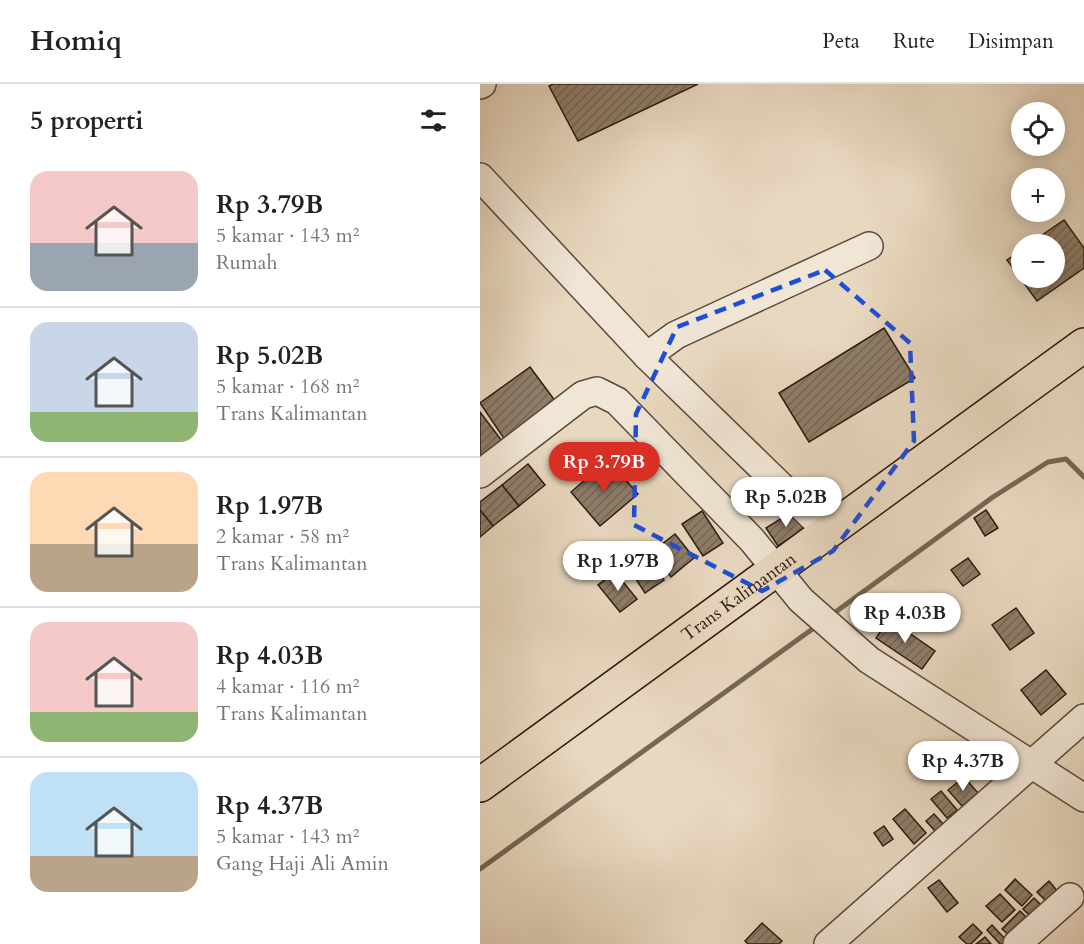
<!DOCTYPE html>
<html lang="id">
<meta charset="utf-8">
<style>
body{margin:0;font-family:Cardo,serif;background:#f2f2f2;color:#222;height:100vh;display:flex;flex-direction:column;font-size:22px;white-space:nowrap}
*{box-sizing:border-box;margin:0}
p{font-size:20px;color:#767676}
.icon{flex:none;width:33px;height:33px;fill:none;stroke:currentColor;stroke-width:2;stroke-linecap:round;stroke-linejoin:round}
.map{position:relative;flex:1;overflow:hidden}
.panel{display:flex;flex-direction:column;background:#fff;width:480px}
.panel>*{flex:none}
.controls{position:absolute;left:531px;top:18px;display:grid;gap:12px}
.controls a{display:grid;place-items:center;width:54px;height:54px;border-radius:50%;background:#fff;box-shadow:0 3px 15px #0003;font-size:30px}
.price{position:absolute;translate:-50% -51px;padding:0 14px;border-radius:21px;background:#fff;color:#222;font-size:20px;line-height:39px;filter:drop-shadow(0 2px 3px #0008)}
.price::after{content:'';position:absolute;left:50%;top:36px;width:18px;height:14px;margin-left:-9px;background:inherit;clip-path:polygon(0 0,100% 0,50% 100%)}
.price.current{background:#d93025;color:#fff}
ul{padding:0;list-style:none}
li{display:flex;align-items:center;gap:18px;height:150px;padding:0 30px}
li+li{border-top:2px solid #e0e0e0}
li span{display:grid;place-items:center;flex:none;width:168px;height:120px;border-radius:18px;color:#555}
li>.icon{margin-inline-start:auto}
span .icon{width:72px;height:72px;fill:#fffc;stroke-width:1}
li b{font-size:26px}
h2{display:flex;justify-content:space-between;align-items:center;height:72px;padding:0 30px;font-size:26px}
header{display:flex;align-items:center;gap:36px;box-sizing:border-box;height:84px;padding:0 30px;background:#fff;border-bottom:2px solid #e0e0e0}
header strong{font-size:28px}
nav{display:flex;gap:33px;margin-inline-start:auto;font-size:21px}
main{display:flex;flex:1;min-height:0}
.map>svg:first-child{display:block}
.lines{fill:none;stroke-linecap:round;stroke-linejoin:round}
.stream{stroke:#766654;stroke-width:5}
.building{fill:url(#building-hatch);stroke:#2c1b0d;stroke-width:1.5}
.minor-casing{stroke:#5b4a3a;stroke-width:30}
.highway-casing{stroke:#2c1b0d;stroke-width:36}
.minor{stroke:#f0e6d6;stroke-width:27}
.highway{stroke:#e8d8c0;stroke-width:33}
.marked{fill:none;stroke:#1d4ed8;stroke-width:4.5;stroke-dasharray:12 8;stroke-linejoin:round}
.labels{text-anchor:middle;stroke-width:4.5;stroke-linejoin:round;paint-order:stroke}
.street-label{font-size:18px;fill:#2c1b0d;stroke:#f0e6d6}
</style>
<header>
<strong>Homiq</strong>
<nav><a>Peta</a><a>Rute</a><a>Disimpan</a></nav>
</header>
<main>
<section class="panel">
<h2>5 properti<svg class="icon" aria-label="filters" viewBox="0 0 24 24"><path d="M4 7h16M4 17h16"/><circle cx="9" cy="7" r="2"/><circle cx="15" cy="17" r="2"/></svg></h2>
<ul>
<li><span style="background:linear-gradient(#f6c9c9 60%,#9aa5b1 0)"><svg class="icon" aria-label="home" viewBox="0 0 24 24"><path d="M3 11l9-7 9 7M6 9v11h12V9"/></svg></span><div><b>Rp 3.79B</b><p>5 kamar · 143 m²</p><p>Rumah</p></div></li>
<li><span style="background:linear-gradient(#c9d6e8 75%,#8fb573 0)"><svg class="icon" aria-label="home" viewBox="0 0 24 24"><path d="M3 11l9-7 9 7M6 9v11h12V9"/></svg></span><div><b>Rp 5.02B</b><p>5 kamar · 168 m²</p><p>Trans Kalimantan</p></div></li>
<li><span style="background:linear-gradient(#ffd9b3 60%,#b9a48a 0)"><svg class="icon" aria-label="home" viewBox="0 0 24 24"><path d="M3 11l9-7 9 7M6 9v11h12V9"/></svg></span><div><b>Rp 1.97B</b><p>2 kamar · 58 m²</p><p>Trans Kalimantan</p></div></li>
<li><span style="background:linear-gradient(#f6c9c9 75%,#8fb573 0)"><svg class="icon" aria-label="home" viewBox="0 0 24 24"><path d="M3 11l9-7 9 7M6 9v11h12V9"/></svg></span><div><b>Rp 4.03B</b><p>4 kamar · 116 m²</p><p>Trans Kalimantan</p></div></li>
<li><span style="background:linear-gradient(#bfe0f5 70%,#b9a48a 0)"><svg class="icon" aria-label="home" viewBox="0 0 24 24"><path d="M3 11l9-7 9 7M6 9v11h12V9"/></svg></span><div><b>Rp 4.37B</b><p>5 kamar · 143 m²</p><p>Gang Haji Ali Amin</p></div></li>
</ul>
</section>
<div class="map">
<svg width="604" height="860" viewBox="0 0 604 860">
<defs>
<pattern id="building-hatch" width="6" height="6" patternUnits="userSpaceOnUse" patternTransform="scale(1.5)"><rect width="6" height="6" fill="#8e7d6a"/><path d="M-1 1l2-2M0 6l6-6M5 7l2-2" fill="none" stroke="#746656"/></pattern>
</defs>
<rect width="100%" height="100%" fill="#e8d8c0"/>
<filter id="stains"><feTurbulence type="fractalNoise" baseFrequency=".00333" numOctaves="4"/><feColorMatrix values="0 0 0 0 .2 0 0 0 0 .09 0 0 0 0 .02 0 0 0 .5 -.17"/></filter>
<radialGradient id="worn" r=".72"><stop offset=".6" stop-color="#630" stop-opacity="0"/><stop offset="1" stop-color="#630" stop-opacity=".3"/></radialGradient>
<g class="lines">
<g class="stream">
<polyline points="350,532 513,413 568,378 586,375 604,393"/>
<polyline points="0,785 338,541"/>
</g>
</g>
<g class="building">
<polygon points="73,0 218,0 98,57 69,2"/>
<polygon points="584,136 604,164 604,184 557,217 527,176 542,166 542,194 574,194 574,160 549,160"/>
<polygon points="404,244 435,294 329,358 299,309"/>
<polygon points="50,283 76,318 25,356 0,319"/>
<polygon points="0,328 22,357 0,374"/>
<polygon points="128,376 158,410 120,442 91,408"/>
<polygon points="48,380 65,401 39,422 22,401"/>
<polygon points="22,401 39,422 13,442 0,426 0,418"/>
<polygon points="0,426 13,442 0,453"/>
<polygon points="315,426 326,444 298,462 286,444"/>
<polygon points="506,426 518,444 505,452 494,434"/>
<polygon points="222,427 243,459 223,472 202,440"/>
<polygon points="195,450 214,474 191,493 172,468"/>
<polygon points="167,471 184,496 165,509 148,483"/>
<polygon points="488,474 500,490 483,502 471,486"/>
<polygon points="135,488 157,515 140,528 118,501"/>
<polygon points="536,524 554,549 530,566 512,541"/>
<polygon points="409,535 455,567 442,585 396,554"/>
<polygon points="566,586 586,610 561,631 541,606"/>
<polygon points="501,669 514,683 501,695 488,681"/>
<polygon points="484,693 498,709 482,722 468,706"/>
<polygon points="461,707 477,726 467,734 451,715"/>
<polygon points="425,725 446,749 434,760 413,735"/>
<polygon points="454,730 464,741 456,748 446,737"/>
<polygon points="404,742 413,755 403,762 394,749"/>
<polygon points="535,795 552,811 542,822 525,806"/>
<polygon points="459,796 478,819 467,828 448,804"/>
<polygon points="569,797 578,808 567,818 557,808"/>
<polygon points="520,810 535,826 522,838 506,822"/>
<polygon points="554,814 562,822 551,833 543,825"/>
<polygon points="540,827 549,836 532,854 522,845"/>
<polygon points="282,839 302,857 299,860 268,860 265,857"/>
<polygon points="493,840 502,849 491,860 487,860 479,853"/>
<polygon points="512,841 527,857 525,860 520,860 507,846"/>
<polygon points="505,853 511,860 496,860"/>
</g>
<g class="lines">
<g class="minor-casing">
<g id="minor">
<polyline points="0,1 2,0"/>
<polyline points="0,93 167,272 348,448"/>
<polyline points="167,272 196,251 389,162"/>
<polyline points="0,390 103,311 117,307 137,317 272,456 321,516 389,576 604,714"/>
<polyline points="348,860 604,634"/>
<polyline points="537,860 590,813"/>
</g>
</g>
<g class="highway-casing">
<g id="highway">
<path id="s1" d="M0,701L604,261"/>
</g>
</g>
<use href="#minor" class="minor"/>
<use href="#highway" class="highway"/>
</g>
<path class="marked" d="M345,186L430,259L434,357L353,467L282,507L154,441L156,330L197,243Z"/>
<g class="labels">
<g class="street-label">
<text dy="6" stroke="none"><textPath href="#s1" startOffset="320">Trans Kalimantan</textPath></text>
</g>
</g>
<rect width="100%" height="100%" filter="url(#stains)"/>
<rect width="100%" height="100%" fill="url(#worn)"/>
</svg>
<div class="controls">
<a><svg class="icon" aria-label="locate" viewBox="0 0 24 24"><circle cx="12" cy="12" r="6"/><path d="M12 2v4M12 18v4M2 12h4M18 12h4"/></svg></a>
<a>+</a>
<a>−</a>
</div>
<b class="price current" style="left:124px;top:409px">Rp 3.79B</b>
<b class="price" style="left:306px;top:444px">Rp 5.02B</b>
<b class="price" style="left:138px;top:508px">Rp 1.97B</b>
<b class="price" style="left:425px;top:560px">Rp 4.03B</b>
<b class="price" style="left:483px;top:708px">Rp 4.37B</b>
</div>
</main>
